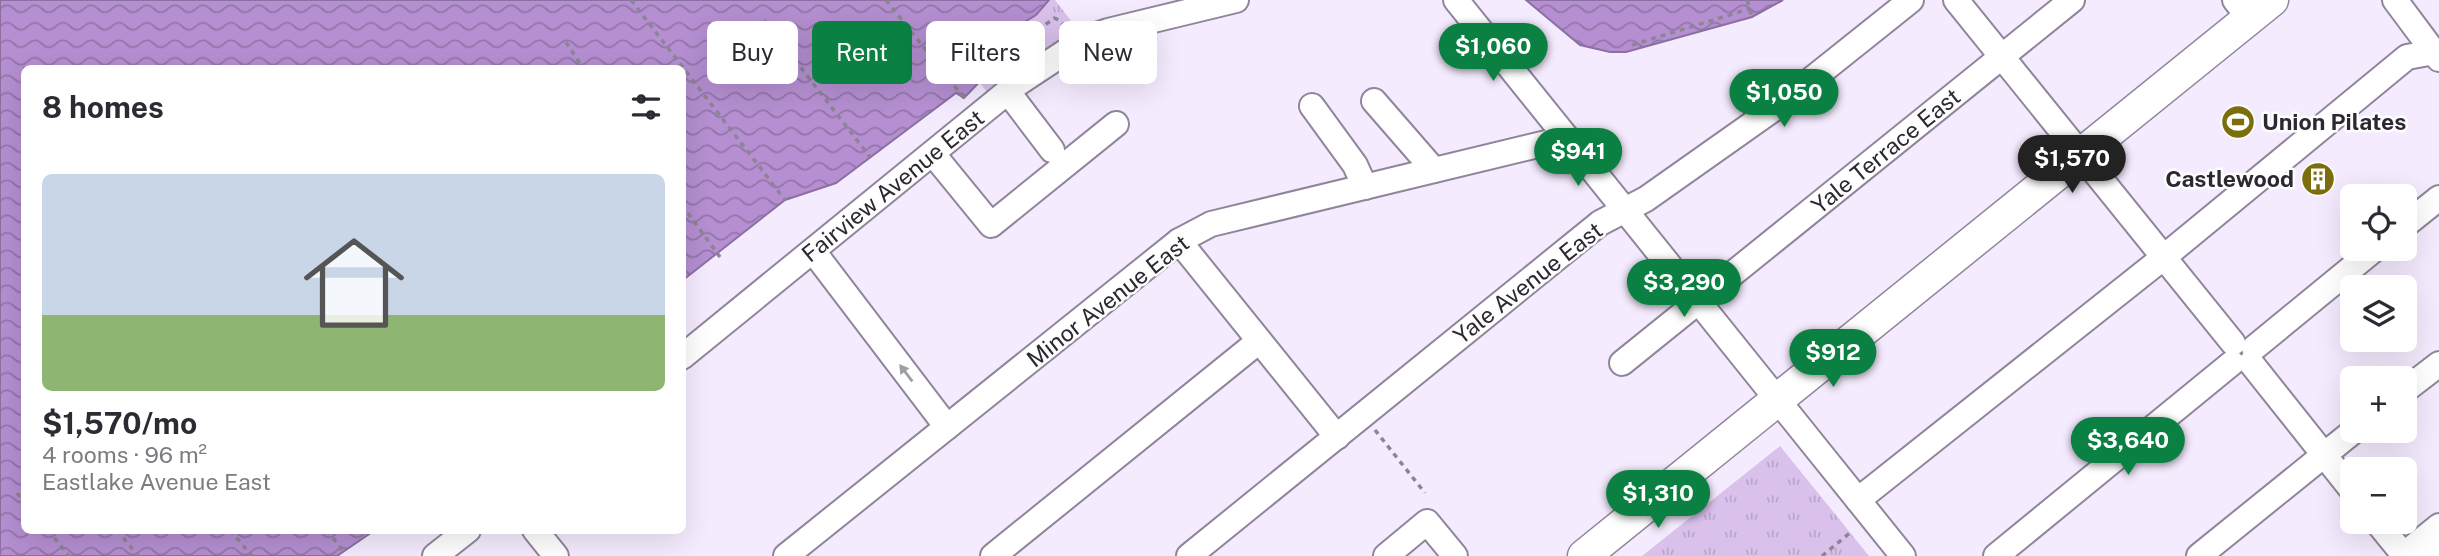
<!DOCTYPE html>
<meta charset="utf-8">
<style>
body{margin:0;font-family:"Public Sans",sans-serif;background:#f7f7f7;color:#2b2b33;height:100vh;display:flex;flex-direction:column;font-size:26px;white-space:nowrap}
*{box-sizing:border-box;margin:0}
p{font-size:23px;color:#7c7c81}
.icon{flex:none;width:38px;height:38px;fill:none;stroke:currentColor;stroke-width:2;stroke-linecap:round;stroke-linejoin:round}
.map{position:relative;flex:1;overflow:hidden}
.details{position:absolute;left:21px;top:65px;width:665px;height:469px;display:flex;flex-direction:column;background:#fff;border-radius:10px;box-shadow:0 7px 28px #0002}
.details>*{flex:none}
.top-card{position:absolute;left:707px;top:21px;width:665px;height:63px;display:flex;gap:14px}
.fabs{position:absolute;left:2340px;top:184px;display:grid;gap:14px}
.fabs a{display:grid;place-items:center;width:77px;height:77px;border-radius:10px;background:#fff;box-shadow:0 7px 28px #0002;font-size:35px}
.price{position:absolute;translate:-50% -60px;padding:0 16px;border-radius:24px;background:#0b8043;color:#fff;font-size:23px;line-height:46px;filter:drop-shadow(0 2px 4px #0008)}
.price::after{content:'';position:absolute;left:50%;top:42px;width:21px;height:16px;margin-left:-10px;background:inherit;clip-path:polygon(0 0,100% 0,50% 100%)}
.price.active{background:#222;color:#fff}
ul{padding:0;list-style:none}
li{display:grid;align-content:center;gap:14px;height:371px;padding:0 21px}
li+li{border-top:2px solid #e1e1e2}
li span{display:grid;place-items:center;height:217px;border-radius:10px;color:#555}
li>.icon{margin-inline-start:auto}
span .icon{width:126px;height:126px;fill:#fffc;stroke-width:1}
li b{font-size:30px}
h2{display:flex;justify-content:space-between;align-items:center;height:84px;padding:0 21px;font-size:30px}
.pill{padding:0 24px;border-radius:10px;background:#fff;box-shadow:0 7px 28px #0002;font-size:24px;line-height:63px}
.pill.active{background:#0b8043;color:#fff}
.map>svg:first-child{display:block}
.park{fill:url(#park-tufts)}
.water{fill:url(#water-waves);stroke:#8c70a1;stroke-width:2}
.lines{fill:none;stroke-linecap:round;stroke-linejoin:round}
.minor-casing{stroke:#91859b;stroke-width:28}
.major-casing{stroke:#91859b;stroke-width:35}
.highway-casing{stroke:#91859b;stroke-width:38}
.path{stroke:#8c8593;stroke-width:3.5;stroke-dasharray:5 5;stroke-linecap:butt}
.minor{stroke:#fff;stroke-width:24}
.major{stroke:#fff;stroke-width:32}
.highway{stroke:#fff;stroke-width:35}
.oneway{fill:#a09ea2}
.labels{text-anchor:middle;stroke-width:5;stroke-linejoin:round;paint-order:stroke}
.poi-label{font-size:23px;font-weight:bold;fill:#2c2730;stroke:#fdfdfd;text-anchor:start}
.street-label{font-size:23px;fill:#2c2730;stroke:#fdfdfd}
</style>
<div class="map">
<svg width="2439" height="556" viewBox="0 0 2439 556">
<defs>
<pattern id="park-tufts" width="24" height="20" patternUnits="userSpaceOnUse" patternTransform="scale(1.75)"><rect width="24" height="20" fill="#d9c1eb"/><path d="M3 7l-1-3M5 7V3M7 7l1-3M15 17l-1-3M17 17v-4M19 17l1-3" fill="none" stroke="#baa6ca"/></pattern>
<pattern id="water-waves" width="16" height="10" patternUnits="userSpaceOnUse" patternTransform="scale(1.75)"><rect width="16" height="10" fill="#b58fd1"/><path d="M0 5q4-4 8 0t8 0" fill="none" stroke="#9375aa"/></pattern>
</defs>
<rect width="100%" height="100%" fill="#f5ebfe"/>
<g class="park">
<polygon points="1049,0 1055,0 1085,39 995,102 979,82 993,68 990,57 992,45 998,38 1036,15"/>
<polygon points="1780,446 1869,556 1642,556"/>
</g>
<g class="water">
<polygon points="0,0 1049,0 1036,15 998,38 992,45 990,57 993,68 964,98 956,93 836,183 785,200 683,280 682,68 24,68 24,530 375,530 337,556 0,556"/>
<polygon points="1526,0 1783,0 1752,17 1626,52 1610,52 1580,45"/>
</g>
<g class="lines">
<g class="minor-casing">
<g id="minor">
<polyline points="1456,0 1903,556"/>
<polyline points="1956,0 2233,343"/>
<polyline points="2235,0 2249,18"/>
<polyline points="2395,0 2439,59"/>
<polyline points="1008,92 1052,150"/>
<polyline points="1374,101 1434,170"/>
<polyline points="1312,106 1355,165 1365,187"/>
<polyline points="933,154 991,225 1116,124"/>
<polyline points="2404,226 2439,198"/>
<polyline points="1179,241 1337,437"/>
<polyline points="813,251 947,427"/>
<polyline points="2254,348 2376,248"/>
<polyline points="682,357 1017,84 1085,39 1108,31 1236,0"/>
<polyline points="1622,363 2072,0"/>
<polyline points="2251,363 2352,490"/>
<polyline points="2404,391 2439,364"/>
<polyline points="1858,500 2164,257 2407,57 2439,51"/>
<polyline points="2377,522 2404,555"/>
<polyline points="535,530 556,556"/>
<polyline points="435,556 468,530"/>
<polyline points="786,556 1179,241 1211,224 1567,138"/>
<polyline points="993,556 1259,341"/>
<polyline points="1189,556 1600,223 1646,199 1782,103 1911,0"/>
<polyline points="1386,556 1427,522 1455,556"/>
<polyline points="1996,556 2232,363"/>
<polyline points="2199,556 2355,430"/>
<polyline points="2402,556 2439,526"/>
</g>
</g>
<g class="major-casing">
<polyline id="major" points="1584,556 2272,0"/>
</g>
<g class="highway-casing">
<polyline id="highway" points="2431,556 2439,550"/>
</g>
<g class="path">
<polyline points="631,0 785,200"/>
<polyline points="886,0 964,98"/>
<polyline points="1747,0 1752,17"/>
<polyline points="764,20 870,157"/>
<polyline points="566,42 583,68"/>
<polyline points="1632,45 1749,9"/>
<polyline points="1005,67 1015,49 1054,18 1059,20 1066,28"/>
<polyline points="682,205 720,257"/>
<polyline points="1375,430 1425,493"/>
<polyline points="17,493 24,502"/>
<polyline points="48,530 69,556"/>
<polyline points="117,530 138,556"/>
<polyline points="230,530 252,556"/>
<polyline points="327,530 343,551"/>
<polyline points="1822,556 1851,532"/>
</g>
<use href="#minor" class="minor"/>
<use href="#major" class="major"/>
<use href="#highway" class="highway"/>
</g>
<defs><path id="oneway-solid" d="M-6-.8H1V-3.2L6.5 0L1 3.2V.8H-6Z" transform="scale(1.75)"/></defs>
<use class="oneway" href="#oneway-solid" transform="translate(906 373) rotate(-127)"/>
<defs>
<g id="stadium-disc" transform="scale(1.75)"><circle r="9.5" fill="#7c6e0c" stroke="#fdfdfd"/><path d="M0-5a6.5 5 0 1 0 0 10a6.5 5 0 1 0 0-10ZM-3.5-1.8h7v3.6h-7Z" fill="#fff"/></g>
<g id="building-disc" transform="scale(1.75)"><circle r="9.5" fill="#7c6e0c" stroke="#fdfdfd"/><path d="M-4-6H4V6H1V3H-1V6H-4ZM-2.5-4.3h1.7v1.8h-1.7ZM.8-4.3h1.7v1.8H.8ZM-2.5-1h1.7V.8h-1.7ZM.8-1h1.7V.8H.8Z" fill="#fff"/></g>
</defs>
<g fill-rule="evenodd">
<use href="#stadium-disc" x="2238" y="122"/>
<use href="#building-disc" x="2318" y="179"/>
</g>
<g class="labels">
<g class="poi-label">
<text x="2262" y="130">Union Pilates</text>
<text x="2294" y="187" text-anchor="end">Castlewood</text>
</g>
<g class="street-label">
<text transform="translate(1886 151) rotate(-39)" y="8">Yale Terrace East</text>
<text transform="translate(893 186) rotate(-39)" y="8">Fairview Avenue East</text>
<text transform="translate(1528 283) rotate(-38)" y="8">Yale Avenue East</text>
<text transform="translate(1108 301) rotate(-38)" y="8">Minor Avenue East</text>
</g>
</g>
</svg>
<div class="fabs">
<a><svg class="icon" aria-label="locate" viewBox="0 0 24 24"><circle cx="12" cy="12" r="6"/><path d="M12 2v4M12 18v4M2 12h4M18 12h4"/></svg></a>
<a><svg class="icon" aria-label="layers" viewBox="0 0 24 24"><path d="M12 4l9 5-9 5-9-5zM3 14l9 5 9-5"/></svg></a>
<a>+</a>
<a>−</a>
</div>
<b class="price" style="left:1493px;top:83px">$1,060</b>
<b class="price" style="left:1784px;top:129px">$1,050</b>
<b class="price" style="left:1578px;top:188px">$941</b>
<b class="price active" style="left:2072px;top:195px">$1,570</b>
<b class="price" style="left:1684px;top:319px">$3,290</b>
<b class="price" style="left:1833px;top:389px">$912</b>
<b class="price" style="left:2128px;top:477px">$3,640</b>
<b class="price" style="left:1658px;top:530px">$1,310</b>
<div class="top-card">
<a class="pill">Buy</a>
<a class="pill active">Rent</a>
<a class="pill">Filters</a>
<a class="pill">New</a>
</div>
<section class="details">
<h2>8 homes<svg class="icon" aria-label="filters" viewBox="0 0 24 24"><path d="M4 7h16M4 17h16"/><circle cx="9" cy="7" r="2"/><circle cx="15" cy="17" r="2"/></svg></h2>
<ul>
<li><span style="background:linear-gradient(#c9d6e8 65%,#8fb573 0)"><svg class="icon" aria-label="home" viewBox="0 0 24 24"><path d="M3 11l9-7 9 7M6 9v11h12V9"/></svg></span><div><b>$1,570/mo</b><p>4 rooms · 96 m²</p><p>Eastlake Avenue East</p></div></li>
</ul>
</section>
</div>
